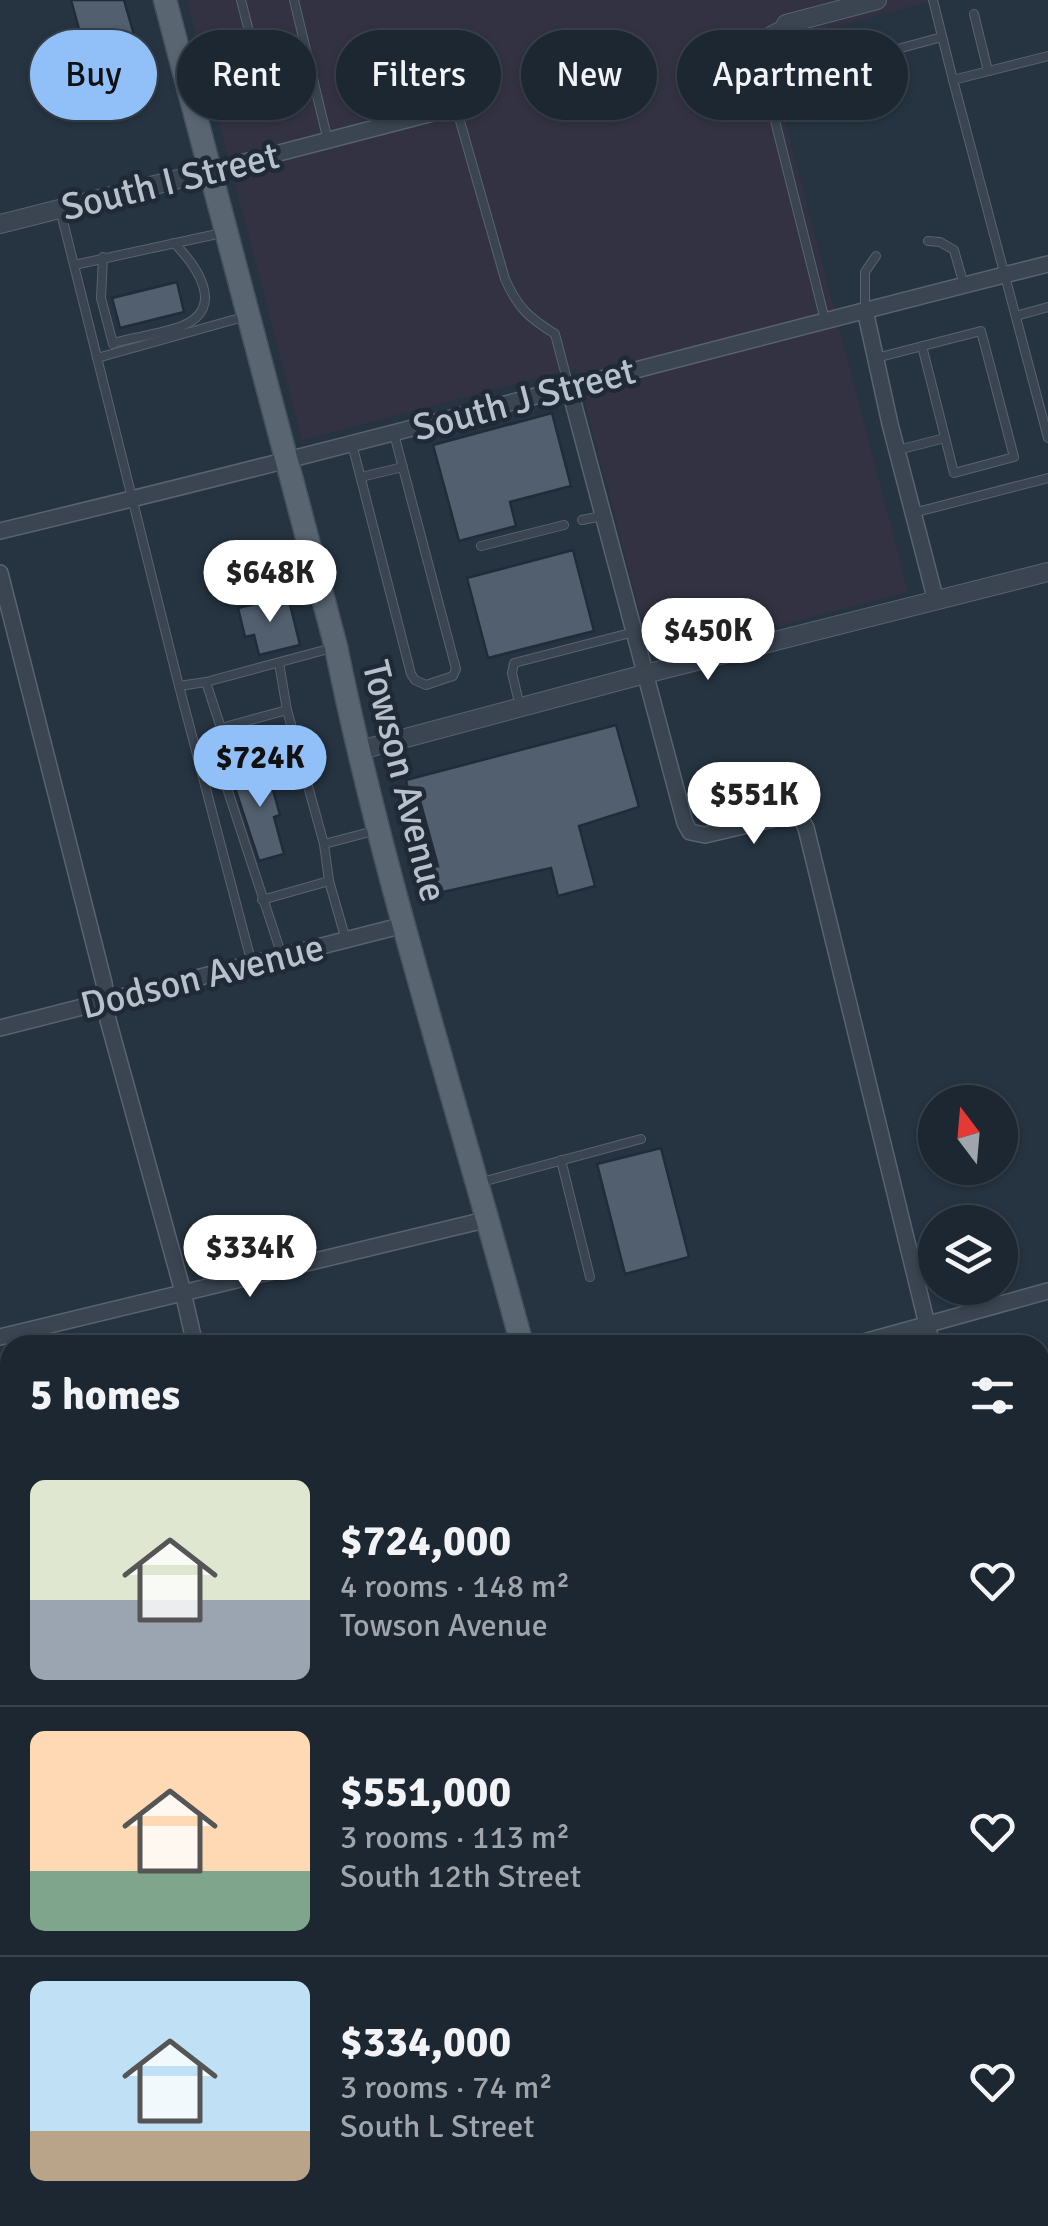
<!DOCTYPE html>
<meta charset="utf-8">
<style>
body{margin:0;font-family:Signika,sans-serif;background:#252f39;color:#f1f3f6;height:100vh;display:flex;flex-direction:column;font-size:38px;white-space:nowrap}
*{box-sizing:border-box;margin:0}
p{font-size:32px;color:#a0a5ab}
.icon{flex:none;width:55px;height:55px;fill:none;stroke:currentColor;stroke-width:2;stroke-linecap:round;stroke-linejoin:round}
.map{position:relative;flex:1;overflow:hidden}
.sheet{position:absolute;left:0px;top:1335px;width:1050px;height:892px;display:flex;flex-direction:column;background:#1c2731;border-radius:30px 30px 0 0;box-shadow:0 2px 8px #0004,0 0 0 2px #3a444d}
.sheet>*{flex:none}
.top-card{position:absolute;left:30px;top:30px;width:990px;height:90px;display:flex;gap:20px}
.needle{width:65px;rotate:344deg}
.fabs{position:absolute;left:918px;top:1085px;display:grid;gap:20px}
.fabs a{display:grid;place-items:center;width:100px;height:100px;border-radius:50%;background:#1c2731;box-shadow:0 2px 8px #0004,0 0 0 2px #3a444d;font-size:50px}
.price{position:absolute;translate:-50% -85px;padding:0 22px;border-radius:35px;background:#fff;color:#222;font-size:32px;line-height:65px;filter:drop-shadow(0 2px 5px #0008)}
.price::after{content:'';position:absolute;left:50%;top:60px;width:30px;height:22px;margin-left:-15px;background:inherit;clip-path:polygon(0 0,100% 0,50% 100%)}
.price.current{background:#90c0f7;color:#111}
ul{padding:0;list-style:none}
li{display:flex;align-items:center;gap:30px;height:250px;padding:0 30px}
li+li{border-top:2px solid #3a444d}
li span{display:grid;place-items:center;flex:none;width:280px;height:200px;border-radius:15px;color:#555}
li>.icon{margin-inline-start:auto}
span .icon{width:120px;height:120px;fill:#fffc;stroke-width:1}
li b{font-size:42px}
h2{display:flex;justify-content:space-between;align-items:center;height:120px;padding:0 30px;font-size:42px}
.chip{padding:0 35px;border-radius:45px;background:#1c2731;box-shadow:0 2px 8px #0004,0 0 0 2px #3a444d;font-size:35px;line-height:90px}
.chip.current{background:#90c0f7;color:#111}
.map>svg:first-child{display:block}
.medical{fill:#333242}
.building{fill:#515f6e;stroke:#212c38;stroke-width:2.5}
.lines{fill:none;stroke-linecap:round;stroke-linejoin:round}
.service-casing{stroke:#58636e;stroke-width:10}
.minor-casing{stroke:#58636e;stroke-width:18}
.tertiary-casing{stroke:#58636e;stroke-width:20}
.primary-casing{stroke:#47515d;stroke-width:25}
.service{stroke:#3a4551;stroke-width:8}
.minor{stroke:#3a4551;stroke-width:15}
.tertiary{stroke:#3a4551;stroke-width:18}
.primary{stroke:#596571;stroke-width:22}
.labels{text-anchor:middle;stroke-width:9;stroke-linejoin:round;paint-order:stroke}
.street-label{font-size:38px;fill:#b7c0cb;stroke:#1f2a36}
</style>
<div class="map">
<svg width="1048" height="2226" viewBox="0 0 1048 2226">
<rect width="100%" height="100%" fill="#263441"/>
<polygon class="medical" points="187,0 936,0 765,45 908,592 652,659 576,368 302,440"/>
<g class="building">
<polygon points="71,0 124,0 140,56 90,69"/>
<polygon points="177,282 184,312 120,328 112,298"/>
<polygon points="552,413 571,486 510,502 516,526 459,541 433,445"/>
<polygon points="573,550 594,631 488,658 467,578"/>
<polygon points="288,596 300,645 259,655 254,635 245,637 238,608"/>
<polygon points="616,725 639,807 579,826 595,886 558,896 551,868 434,894 423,867 438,866 419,797 410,800 406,780"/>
<polygon points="255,762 256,768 266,765 280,815 274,817 284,854 259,861 234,785 236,785 235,781 245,778 241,766"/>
<polygon points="661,1148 689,1257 625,1274 597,1164"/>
</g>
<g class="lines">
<g class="service-casing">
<g id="service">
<polyline points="241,0 261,78 265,85 276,89 313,80"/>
<polyline points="294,0 328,141"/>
<polyline points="933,0 953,80"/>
<polyline points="974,14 988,71"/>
<polyline points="798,21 810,56 825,65"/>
<path d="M786,24C769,29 759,35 758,53L825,320"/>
<polyline points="470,53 455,59 448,75 456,107 488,100"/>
<polyline points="879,54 942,37"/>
<polyline points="1048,56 953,80 1048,438"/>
<path d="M456,107L505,279C518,308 528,317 555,334L569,387"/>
<polyline points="60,209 179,686 252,964"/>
<polyline points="928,241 940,242 954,250 964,285"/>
<polyline points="103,257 101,298 113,344"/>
<polyline points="74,265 222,233"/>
<polyline points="865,310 865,272 876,256"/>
<polyline points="1016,316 1048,307"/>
<path d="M113,343C135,337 160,334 182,326C227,308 196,265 174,243"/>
<polyline points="97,358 247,316"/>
<polyline points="876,358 981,331 1014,457 954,473 922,346"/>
<polyline points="352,444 411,674 415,680 426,685 453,676 456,669 394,434"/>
<polyline points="898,450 945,438"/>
<polyline points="361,477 403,467"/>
<polyline points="913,513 1048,478"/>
<polyline points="582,520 602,516"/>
<polyline points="481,546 564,525"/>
<polyline points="206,682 221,728 225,782 282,956"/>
<polyline points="179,686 206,682 332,648"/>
<polyline points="520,707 512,673 514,663 634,632"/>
<polyline points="287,710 324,844"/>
<polyline points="221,728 287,710 279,663"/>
<polyline points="262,900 329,881"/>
<polyline points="346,940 329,881 324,844 374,831"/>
<polyline points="561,1160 590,1277"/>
<polyline points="478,1183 641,1139"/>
</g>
</g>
<g class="minor-casing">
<g id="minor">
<polyline points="210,171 456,107"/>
<polyline points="865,310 890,424 936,601"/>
<path d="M569,387L685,823L690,832L705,835L789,815C799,816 802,819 806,828L932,1345"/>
<path d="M0,531C351,447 698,352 1048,264"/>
<polyline points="0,573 104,983 108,1020 183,1292 195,1345"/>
<polyline points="0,1028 404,925"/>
<polyline points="0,1337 489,1219"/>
<polyline points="853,1345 1048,1291"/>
<polyline points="0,1613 10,1611"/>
<polyline points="0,1640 10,1682"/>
<polyline points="1040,1760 1048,1791"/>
<polyline points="1040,1923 1048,1921"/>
<polyline points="412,2218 415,2226"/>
</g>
</g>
<g class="tertiary-casing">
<g id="tertiary">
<polyline points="786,24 877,0"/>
<polyline points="0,224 210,171"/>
<polyline points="357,751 645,674 1048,572"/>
<polyline points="0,2187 10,2184"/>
</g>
</g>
<g class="primary-casing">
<g id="primary">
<path d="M165,0L336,647C384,883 460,1112 522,1345"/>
<polyline points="742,2218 745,2226"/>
</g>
</g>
<use href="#service" class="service"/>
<use href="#minor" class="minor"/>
<use href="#tertiary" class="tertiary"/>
<use href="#primary" class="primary"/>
</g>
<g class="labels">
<g class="street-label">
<text transform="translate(170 181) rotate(-14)" y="13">South I Street</text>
<text transform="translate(524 399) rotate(-15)" y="13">South J Street</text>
<text transform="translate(405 781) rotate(76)" y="13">Towson Avenue</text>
<text transform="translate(202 976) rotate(-14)" y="13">Dodson Avenue</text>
</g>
</g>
</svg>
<div class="fabs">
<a><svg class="needle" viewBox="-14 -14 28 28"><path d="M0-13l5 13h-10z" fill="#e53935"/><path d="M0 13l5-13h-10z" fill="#a0a5ab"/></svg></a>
<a><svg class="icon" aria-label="layers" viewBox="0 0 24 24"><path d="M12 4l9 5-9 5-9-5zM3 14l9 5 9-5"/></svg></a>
</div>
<b class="price" style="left:270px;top:625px">$648K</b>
<b class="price" style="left:708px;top:683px">$450K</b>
<b class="price current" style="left:260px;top:810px">$724K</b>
<b class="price" style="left:754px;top:847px">$551K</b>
<b class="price" style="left:250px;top:1300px">$334K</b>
<div class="top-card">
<a class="chip current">Buy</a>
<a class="chip">Rent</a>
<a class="chip">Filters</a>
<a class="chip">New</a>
<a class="chip">Apartment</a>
</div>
<section class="sheet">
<h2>5 homes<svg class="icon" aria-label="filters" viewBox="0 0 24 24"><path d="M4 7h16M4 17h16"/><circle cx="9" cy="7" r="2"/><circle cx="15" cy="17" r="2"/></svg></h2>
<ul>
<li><span style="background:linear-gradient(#dfe7d0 60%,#9aa5b1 0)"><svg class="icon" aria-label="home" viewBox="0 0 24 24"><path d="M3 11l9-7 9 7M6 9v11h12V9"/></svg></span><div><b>$724,000</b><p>4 rooms · 148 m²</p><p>Towson Avenue</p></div><svg class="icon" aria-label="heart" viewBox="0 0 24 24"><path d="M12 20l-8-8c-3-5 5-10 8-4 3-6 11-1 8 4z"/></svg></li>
<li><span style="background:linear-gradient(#ffd9b3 70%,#7fa58c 0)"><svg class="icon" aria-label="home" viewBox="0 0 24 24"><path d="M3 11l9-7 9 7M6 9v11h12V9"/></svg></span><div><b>$551,000</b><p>3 rooms · 113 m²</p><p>South 12th Street</p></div><svg class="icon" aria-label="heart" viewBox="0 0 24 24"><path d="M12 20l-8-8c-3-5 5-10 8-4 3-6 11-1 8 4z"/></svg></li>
<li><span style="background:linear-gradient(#bfe0f5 75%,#b9a48a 0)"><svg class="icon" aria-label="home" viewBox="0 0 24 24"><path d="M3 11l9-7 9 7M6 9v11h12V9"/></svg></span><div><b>$334,000</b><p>3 rooms · 74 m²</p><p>South L Street</p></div><svg class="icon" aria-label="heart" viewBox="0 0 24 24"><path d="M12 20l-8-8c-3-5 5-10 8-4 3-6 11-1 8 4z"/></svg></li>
</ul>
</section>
</div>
